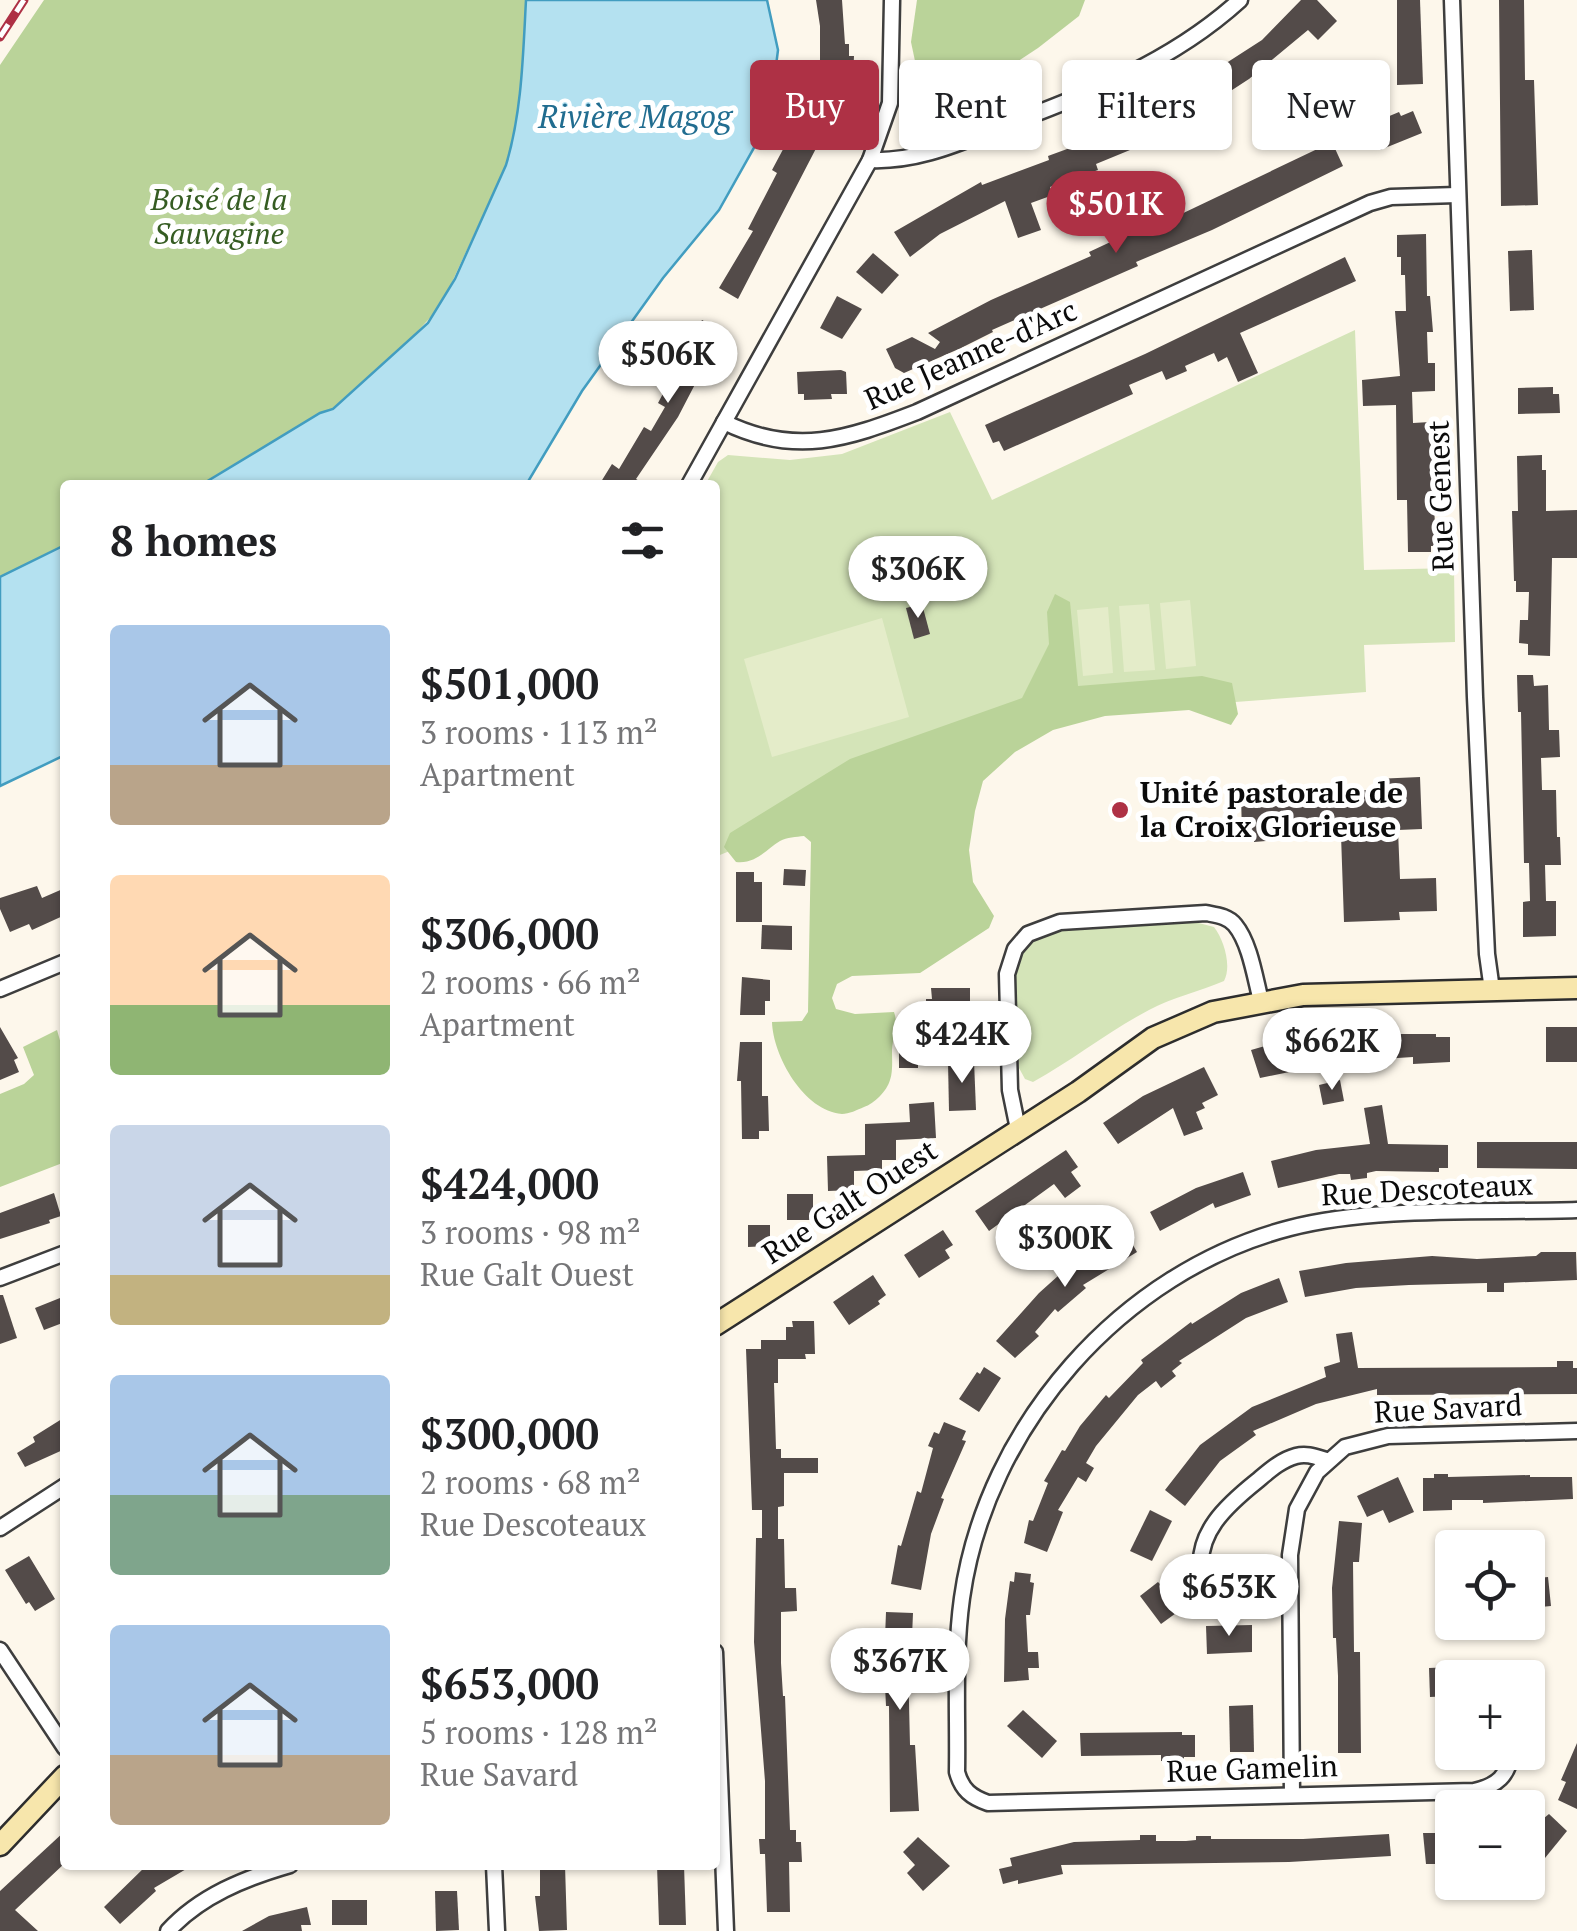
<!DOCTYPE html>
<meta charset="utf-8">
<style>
body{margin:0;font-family:"PT Serif",serif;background:#f2f2f2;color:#202124;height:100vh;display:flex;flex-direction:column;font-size:38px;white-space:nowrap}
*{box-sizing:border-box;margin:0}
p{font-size:32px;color:#757577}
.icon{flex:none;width:55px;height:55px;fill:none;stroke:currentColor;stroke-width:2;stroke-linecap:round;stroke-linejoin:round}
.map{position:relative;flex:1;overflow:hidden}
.panel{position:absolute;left:60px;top:480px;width:660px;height:1390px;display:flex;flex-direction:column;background:#fff;border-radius:10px;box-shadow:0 2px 8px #0004}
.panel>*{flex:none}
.top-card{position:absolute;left:750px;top:60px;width:675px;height:90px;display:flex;gap:20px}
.controls{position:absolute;left:1435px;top:1530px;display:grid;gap:20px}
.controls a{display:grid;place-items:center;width:110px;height:110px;border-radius:10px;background:#fff;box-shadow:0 2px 8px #0004;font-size:50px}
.price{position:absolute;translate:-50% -85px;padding:0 22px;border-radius:35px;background:#fff;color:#222;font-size:32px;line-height:65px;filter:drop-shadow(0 2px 5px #0008)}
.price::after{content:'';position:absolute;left:50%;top:60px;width:30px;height:22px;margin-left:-15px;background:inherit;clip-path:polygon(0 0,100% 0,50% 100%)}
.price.selected{background:#ae3145;color:#fff}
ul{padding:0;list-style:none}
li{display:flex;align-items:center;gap:30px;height:250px;padding:0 50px}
li span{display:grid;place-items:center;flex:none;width:280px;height:200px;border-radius:10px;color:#555}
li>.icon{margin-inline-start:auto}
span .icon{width:120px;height:120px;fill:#fffc;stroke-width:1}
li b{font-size:42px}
h2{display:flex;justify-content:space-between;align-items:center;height:120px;padding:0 50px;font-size:42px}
.chip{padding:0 35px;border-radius:10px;background:#fff;box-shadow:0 2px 8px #0004;font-size:35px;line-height:90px}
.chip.selected{background:#ae3145;color:#fff}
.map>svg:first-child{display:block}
.green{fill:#d4e4b8}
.forest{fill:#bad399}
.pitch{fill:#e4ecc9}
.water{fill:#b4e1f0;stroke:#429dc0;stroke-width:2.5}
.building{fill:#534b49}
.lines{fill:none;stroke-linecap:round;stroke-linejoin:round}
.street-casing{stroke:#3e3e3e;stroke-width:19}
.secondary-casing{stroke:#2d2d2d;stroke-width:25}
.street{stroke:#fff;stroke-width:14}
.secondary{stroke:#f7e6ac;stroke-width:20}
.rail-casing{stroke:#ae3145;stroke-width:9}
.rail{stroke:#fff;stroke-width:5;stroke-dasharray:15;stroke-linecap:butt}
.poi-dot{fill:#ae3145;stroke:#fff;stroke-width:4}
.labels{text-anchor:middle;stroke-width:10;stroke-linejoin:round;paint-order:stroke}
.park-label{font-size:30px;font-style:italic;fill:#355c22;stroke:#fff}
.street-label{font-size:30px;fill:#0b0b0b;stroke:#fff}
.poi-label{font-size:30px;font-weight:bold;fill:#0b0b0b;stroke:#fff;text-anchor:start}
.water-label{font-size:32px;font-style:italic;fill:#216d90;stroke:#fff}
</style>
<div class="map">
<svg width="1577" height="1931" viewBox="0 0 1577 1931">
<rect width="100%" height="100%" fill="#fdf7eb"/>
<g class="green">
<polygon points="1355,330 1364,570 1454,568 1455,642 1364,645 1366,692 1063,715 715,857 715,485 705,485 718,462 728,455 790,460 842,454 950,412 992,500"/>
<path d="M1195,922L1214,927C1224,940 1232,966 1224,981C1199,992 1173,997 1149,1010C1109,1031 1073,1060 1033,1082L1025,1079L1019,1068L1014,976L1020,955L1034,938L1060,929Z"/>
</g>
<g class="forest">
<path d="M44,0H526C523,55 522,112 506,165L441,306L403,347L333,409L320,413L201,485H65V545L0,577V65Z"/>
<polygon points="917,0 1085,0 1079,16 1038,48 973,91 944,95 931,93 919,80 911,42"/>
<path d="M1055,594L1070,602L1078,686L1202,676L1232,683L1238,714L1231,725L1189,710L1105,716L1053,730L1015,752L983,781L975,811L969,850L973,882L994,916L989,928L920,973L852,976L837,984L832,998L836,1009L855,1014L894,1012C899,1027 893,1035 892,1050C892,1059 893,1072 890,1080C887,1091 874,1104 864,1107C857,1110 849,1114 842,1114C804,1111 773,1056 772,1022L802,1021L808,1012L811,842L804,836C796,837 787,837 780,841C764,851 756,864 736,862L724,847L730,833L850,759L1022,698L1049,644L1047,612Z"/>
<polygon points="57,1030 61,1044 65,1046 65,1162 0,1187 0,1094 24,1084 34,1075 23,1047"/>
</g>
<g class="pitch">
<polygon points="1190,600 1196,666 1166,669 1160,603"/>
<polygon points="1149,604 1155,670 1124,672 1119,606"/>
<polygon points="1108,607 1113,673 1083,676 1077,610"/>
<polygon points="882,618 909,717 772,757 744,659"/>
</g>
<g class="water">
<path d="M526,0H767L778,50L769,121L719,210L663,278L582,391L526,485H201L320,413L333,409L428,323L455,279L506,165C522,112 523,55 526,0Z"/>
<polygon points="65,545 65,755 0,786 0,577"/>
</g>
<g class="building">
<polygon points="816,0 842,0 845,44 849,44 849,56 854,56 853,77 738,299 719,288 753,231 748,229 777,173 772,170 820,80 820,26"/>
<polygon points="1301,0 1317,0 1337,21 1318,40 1308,30 1249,79 1206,107 1207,110 1147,143 1096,164 1098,170 1050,187 1053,195 1031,203 1041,230 1018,238 1005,201 940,234 910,257 894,232 981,182 982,185 1049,160 1048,156 1097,138 1153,112 1161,103 1204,81 1203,78 1262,40"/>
<polygon points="1397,0 1420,0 1423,84 1397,85"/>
<polygon points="1499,0 1524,0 1525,80 1534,80 1538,205 1501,206"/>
<polygon points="1413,111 1422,133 1380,150 1368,125 1399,112 1401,116"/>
<polygon points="1332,142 1343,166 1212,230 1136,262 1138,266 992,330 993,332 961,348 904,373 895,368 886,349 912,337 935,349 940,342 928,333 991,300 1091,256 1089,252 1119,238 1104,205 1118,199 1129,226 1172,209 1175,217"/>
<polygon points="1426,234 1427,296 1430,296 1433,332 1427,332 1428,363 1435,363 1435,391 1412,392 1413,423 1430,422 1436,546 1431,546 1431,552 1408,552 1407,500 1397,500 1396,405 1363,406 1362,380 1400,376 1395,311 1406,311 1405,275 1401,275 1401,257 1397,257 1397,235"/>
<polygon points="1532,250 1534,310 1510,311 1508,251"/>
<polygon points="873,253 899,275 882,294 856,272"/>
<polygon points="1345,257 1356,281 1240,333 1258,373 1238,382 1227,357 1218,362 1214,353 1185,366 1187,371 1166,380 1162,371 1129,385 1133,394 1004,451 999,441 993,443 985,425 1145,354"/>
<polygon points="837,296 862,309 842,339 820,328"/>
<polygon points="702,320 723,332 713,349 717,350 707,368 704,367 678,417 636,479 646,485 599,485 612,464 619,469 644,427 651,431 665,407 658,403"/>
<polygon points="841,370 846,372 847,394 831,394 832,399 804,400 804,394 798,394 797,372"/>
<polygon points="1553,387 1553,394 1559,394 1560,413 1518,414 1518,388"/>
<polygon points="1542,455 1542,470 1546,470 1546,511 1577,510 1577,558 1552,558 1550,656 1528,655 1528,644 1519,643 1520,620 1528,620 1529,592 1516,592 1516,581 1514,581 1512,511 1518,511 1517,456"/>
<polygon points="922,604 930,634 914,639 906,608"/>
<polygon points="1517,675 1533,675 1534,686 1548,685 1549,730 1559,730 1560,757 1541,758 1542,790 1556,790 1557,837 1560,837 1561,865 1545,865 1546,901 1556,901 1556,936 1523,937 1523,902 1530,901 1529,863 1524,863 1521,712 1518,712"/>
<polygon points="1420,777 1422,829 1398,830 1400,879 1436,878 1437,911 1399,912 1400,920 1344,922 1341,835 1254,842 1254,837 1242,838 1241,792 1375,790 1375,779"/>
<polygon points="784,869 806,870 805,886 783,885"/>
<polygon points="736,872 754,872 754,882 762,882 762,922 736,922"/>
<polygon points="37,886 42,898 65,888 65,915 32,930 29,924 10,932 0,909 0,898"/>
<polygon points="762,925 792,926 792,950 761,949"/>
<polygon points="742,977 770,980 770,1001 765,1001 765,1015 740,1015"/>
<polygon points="931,988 970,988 970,1025 926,1026 926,999 932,999"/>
<polygon points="0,1027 18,1058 14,1060 19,1072 0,1080"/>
<rect x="1546" y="1027" width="31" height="35"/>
<polygon points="1379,1030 1379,1034 1436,1034 1436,1037 1450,1037 1450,1062 1413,1064 1413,1057 1335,1062 1334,1037 1357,1036 1357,1031"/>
<rect x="899" y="1038" width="19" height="30"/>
<polygon points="740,1042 762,1042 762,1096 768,1096 769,1131 759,1131 759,1139 742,1139 741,1081 737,1081"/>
<polygon points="1290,1042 1299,1070 1260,1078 1251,1050 1275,1043 1276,1047"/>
<polygon points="974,1061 976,1110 949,1111 948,1062"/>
<polygon points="1204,1067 1218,1095 1202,1103 1205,1108 1196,1112 1203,1129 1184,1136 1173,1108 1118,1144 1103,1123 1143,1096"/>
<polygon points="1340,1080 1344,1101 1323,1105 1319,1085"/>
<polygon points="934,1102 936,1138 896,1140 896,1160 882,1160 882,1170 854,1171 854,1190 828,1191 827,1156 865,1155 865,1124 910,1122 909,1104"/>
<polygon points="1382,1105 1388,1144 1448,1145 1448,1168 1439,1168 1439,1172 1376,1171 1367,1173 1367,1178 1351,1180 1350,1174 1339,1174 1278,1188 1271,1161 1316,1150 1370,1144 1364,1108"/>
<polygon points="1477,1142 1577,1142 1577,1169 1477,1168"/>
<polygon points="1066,1150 1078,1167 1071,1172 1081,1186 1065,1198 1054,1184 989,1231 975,1211"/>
<polygon points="1243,1172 1251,1195 1215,1208 1213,1203 1160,1231 1150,1212 1196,1188"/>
<polygon points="54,1193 61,1216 49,1220 50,1223 0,1239 0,1213"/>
<rect x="787" y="1194" width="26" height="26"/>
<polygon points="748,1225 770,1225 770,1246 748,1247"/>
<polygon points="1123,1228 1137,1252 1083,1285 1086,1288 1058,1312 1055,1309 1035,1332 1039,1336 1015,1358 996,1341 1039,1293 1078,1258"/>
<polygon points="943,1230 953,1245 945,1250 950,1258 919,1278 904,1255"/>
<polygon points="1541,1252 1576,1252 1577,1280 1504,1283 1504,1292 1487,1292 1487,1283 1409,1285 1356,1288 1305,1297 1299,1271 1346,1263 1432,1256 1477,1259 1536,1256"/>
<polygon points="873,1275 886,1295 878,1301 880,1304 849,1325 833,1302"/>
<polygon points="1279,1278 1288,1302 1246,1318 1179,1361 1182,1363 1172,1371 1176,1376 1161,1388 1156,1381 1138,1395 1096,1446 1086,1463 1094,1468 1086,1482 1078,1477 1058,1510 1063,1512 1047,1552 1024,1543 1029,1520 1033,1521 1048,1483 1044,1481 1062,1450 1065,1451 1080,1426 1106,1395 1109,1398 1143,1363 1141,1360 1191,1322 1192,1324 1241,1293"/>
<polygon points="0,1295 3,1295 17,1338 0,1344"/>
<polygon points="65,1296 65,1322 44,1330 35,1308"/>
<polygon points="792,1321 814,1321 815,1354 805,1354 806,1359 778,1359 778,1383 774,1383 776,1449 781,1449 781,1458 818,1458 818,1473 784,1473 784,1506 778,1507 778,1539 784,1539 785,1588 796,1588 797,1611 781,1612 781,1663 783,1696 785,1696 790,1830 796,1830 796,1842 801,1842 802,1862 789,1862 790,1912 767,1912 765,1854 760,1854 759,1839 765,1839 765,1781 754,1642 756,1538 762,1538 762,1510 752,1510 746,1349 761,1349 761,1340 786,1340 786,1327 793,1327"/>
<polygon points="1352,1332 1358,1368 1557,1367 1557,1361 1573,1361 1573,1368 1577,1368 1577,1394 1377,1395 1377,1389 1316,1404 1253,1431 1256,1435 1220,1461 1185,1506 1165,1490 1200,1445 1252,1407 1326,1377 1324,1367 1340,1362 1336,1334"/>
<polygon points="984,1367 1001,1378 979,1412 959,1399 977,1372 980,1374"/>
<polygon points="65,1417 65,1449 25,1467 17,1453 35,1442 33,1437"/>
<polygon points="944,1422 966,1431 962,1440 966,1441 941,1498 944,1499 931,1534 921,1590 891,1584 898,1545 901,1546 917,1491 921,1493 933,1448 928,1446 934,1432 939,1434"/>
<polygon points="1434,1474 1448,1474 1448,1477 1530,1475 1530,1477 1572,1477 1573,1499 1483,1503 1483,1500 1452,1500 1452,1510 1423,1511 1423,1478 1434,1478"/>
<polygon points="1398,1477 1414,1512 1389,1523 1383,1510 1367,1517 1357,1496"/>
<polygon points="1150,1510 1172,1521 1152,1561 1130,1551"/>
<polygon points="1339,1521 1362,1523 1359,1562 1353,1562 1354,1652 1360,1652 1361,1753 1338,1753 1338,1676 1336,1638 1333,1638 1332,1588"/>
<polygon points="29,1556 55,1599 35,1611 29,1602 26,1604 5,1570"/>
<polygon points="1015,1572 1031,1574 1030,1582 1034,1583 1030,1615 1026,1615 1028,1652 1038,1652 1039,1668 1028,1668 1029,1680 1004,1682 1005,1619 1010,1581 1014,1582"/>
<polygon points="1548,1577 1551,1606 1530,1608 1528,1579"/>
<polygon points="1158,1582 1183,1608 1161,1624 1140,1596"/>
<polygon points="886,1612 913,1613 911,1661 908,1661 910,1745 915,1745 919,1811 890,1812 889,1706 886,1706 884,1664"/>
<polygon points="1252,1625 1252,1652 1207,1654 1206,1626"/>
<polygon points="1452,1667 1452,1696 1430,1697 1429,1668"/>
<polygon points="1253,1705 1254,1752 1230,1752 1229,1706"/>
<polygon points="1023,1710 1057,1741 1042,1758 1007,1726"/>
<polygon points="1182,1732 1182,1735 1195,1735 1195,1757 1184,1757 1184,1762 1161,1761 1161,1755 1081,1756 1080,1733"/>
<polygon points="1577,1743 1577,1809 1558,1800 1566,1782 1561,1780"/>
<polygon points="1549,1814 1567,1831 1545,1858 1528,1841 1528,1831"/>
<polygon points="65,1831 65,1863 15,1910 38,1931 0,1931 0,1891"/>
<polygon points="1423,1833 1452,1833 1452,1864 1426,1864"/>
<polygon points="1389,1834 1391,1856 1289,1862 1061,1865 1063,1874 1018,1884 1018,1880 1003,1884 999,1869 1012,1866 1010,1858 1074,1842 1140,1840 1140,1835 1156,1835 1156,1841 1186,1841 1196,1840 1196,1836 1211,1836 1211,1839 1303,1839"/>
<polygon points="918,1837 950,1866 923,1891 907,1873 915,1865 903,1852"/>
<polygon points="147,1865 193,1865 154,1888 156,1891 120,1924 104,1907"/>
<polygon points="540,1865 565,1865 567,1930 539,1931 535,1896 540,1896"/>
<polygon points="657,1865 684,1865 686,1925 659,1925"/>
<polygon points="435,1891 457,1891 459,1930 436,1931"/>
<rect x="332" y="1900" width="35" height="25"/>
<polygon points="307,1907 311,1925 301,1925 302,1931 242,1931 269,1916"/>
</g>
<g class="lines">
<g class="street-casing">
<g id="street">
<polyline points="1452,0 1475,697 1487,954 1492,990"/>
<path d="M870,160C918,162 959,143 1003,126C1089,94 1172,62 1240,0"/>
<path d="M724,422C795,457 847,439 917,412L1370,203L1391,197L1457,195"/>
<polyline points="689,485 870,160 890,103 892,0"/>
<polyline points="0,989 65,962"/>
<path d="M1018,1129L1010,1090L1007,974L1015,949L1028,934L1060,922L1206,913C1216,915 1228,916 1235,925C1250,943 1255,978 1261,1001"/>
<polyline points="0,1278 65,1253"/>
<polyline points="0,1528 65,1486"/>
<path d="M1289,1588C1257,1592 1226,1602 1202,1576C1194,1534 1227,1505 1257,1481C1269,1471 1281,1460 1296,1456C1307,1453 1316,1457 1326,1460"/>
<polyline points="0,1650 65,1748"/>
<polyline points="715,1652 726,1931"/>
<polyline points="1515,1678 1515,1672"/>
<path d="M1512,1752C1508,1776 1497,1786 1474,1791L988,1803C971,1797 962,1790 957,1772C958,1715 954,1655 962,1598C986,1426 1122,1271 1290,1228C1374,1206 1489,1213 1577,1210"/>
<polyline points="1292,1795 1290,1555 1297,1509 1317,1472 1345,1447 1388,1436 1577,1431"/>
<polyline points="494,1865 497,1931"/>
<path d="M168,1931C200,1896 245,1878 290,1865"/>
</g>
</g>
<g class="secondary-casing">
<g id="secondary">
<polyline points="715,1325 1078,1092 1153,1038 1213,1012 1303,995 1577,988"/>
<polyline points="0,1845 65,1776"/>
</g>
</g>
<use href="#street" class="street"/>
<use href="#secondary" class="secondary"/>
<g class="rail-casing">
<polyline id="rail" points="0,37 24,0"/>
</g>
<use href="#rail" class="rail"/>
</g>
<circle class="poi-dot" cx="1120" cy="810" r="10"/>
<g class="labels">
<g class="park-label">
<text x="219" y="210">Boisé de la<tspan x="219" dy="34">Sauvagine</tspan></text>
</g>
<g class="street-label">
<text transform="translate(971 355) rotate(-24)" y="10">Rue Jeanne-d'Arc</text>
<text transform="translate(1441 496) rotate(-92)" y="10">Rue Genest</text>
<text transform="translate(1427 1190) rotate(-3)" y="10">Rue Descoteaux</text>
<text transform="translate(850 1202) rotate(-33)" y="10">Rue Galt Ouest</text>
<text transform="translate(1448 1409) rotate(-3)" y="10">Rue Savard</text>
<text transform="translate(1252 1769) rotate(-2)" y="10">Rue Gamelin</text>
</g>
<g class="poi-label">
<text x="1140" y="803">Unité pastorale de<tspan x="1140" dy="34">la Croix Glorieuse</tspan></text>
</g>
<g class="water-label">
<text x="635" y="128">Rivière Magog</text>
</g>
</g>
</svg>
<div class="controls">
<a><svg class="icon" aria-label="locate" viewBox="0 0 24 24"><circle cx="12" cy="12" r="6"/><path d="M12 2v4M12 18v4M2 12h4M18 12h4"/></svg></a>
<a>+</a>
<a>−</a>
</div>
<b class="price selected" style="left:1116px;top:256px">$501K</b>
<b class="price" style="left:668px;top:406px">$506K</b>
<b class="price" style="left:918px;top:621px">$306K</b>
<b class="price" style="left:962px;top:1086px">$424K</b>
<b class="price" style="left:1332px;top:1093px">$662K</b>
<b class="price" style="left:1065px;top:1290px">$300K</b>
<b class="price" style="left:1229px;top:1639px">$653K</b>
<b class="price" style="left:900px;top:1713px">$367K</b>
<div class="top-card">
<a class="chip selected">Buy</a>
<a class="chip">Rent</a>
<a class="chip">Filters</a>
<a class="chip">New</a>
</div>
<section class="panel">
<h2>8 homes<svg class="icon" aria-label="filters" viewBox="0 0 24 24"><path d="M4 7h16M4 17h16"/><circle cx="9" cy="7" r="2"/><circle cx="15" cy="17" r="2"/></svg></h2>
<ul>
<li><span style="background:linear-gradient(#a9c7e8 70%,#b9a48a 0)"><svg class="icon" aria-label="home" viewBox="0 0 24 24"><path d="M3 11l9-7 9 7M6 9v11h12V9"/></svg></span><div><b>$501,000</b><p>3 rooms · 113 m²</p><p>Apartment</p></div></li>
<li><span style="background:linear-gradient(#ffd9b3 65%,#8fb573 0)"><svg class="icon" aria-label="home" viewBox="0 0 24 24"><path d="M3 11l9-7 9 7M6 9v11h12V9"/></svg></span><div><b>$306,000</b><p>2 rooms · 66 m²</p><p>Apartment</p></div></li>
<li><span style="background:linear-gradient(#c9d6e8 75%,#c2b280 0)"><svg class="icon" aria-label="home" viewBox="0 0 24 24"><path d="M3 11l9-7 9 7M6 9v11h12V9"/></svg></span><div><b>$424,000</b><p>3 rooms · 98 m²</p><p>Rue Galt Ouest</p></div></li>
<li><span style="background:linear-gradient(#a9c7e8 60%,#7fa58c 0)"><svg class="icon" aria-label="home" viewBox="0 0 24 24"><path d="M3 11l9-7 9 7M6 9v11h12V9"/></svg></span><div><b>$300,000</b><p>2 rooms · 68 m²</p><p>Rue Descoteaux</p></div></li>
<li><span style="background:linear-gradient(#a9c7e8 65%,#b9a48a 0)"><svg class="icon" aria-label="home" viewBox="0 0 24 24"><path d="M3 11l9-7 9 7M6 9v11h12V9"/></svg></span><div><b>$653,000</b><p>5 rooms · 128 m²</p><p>Rue Savard</p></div></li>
</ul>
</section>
</div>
